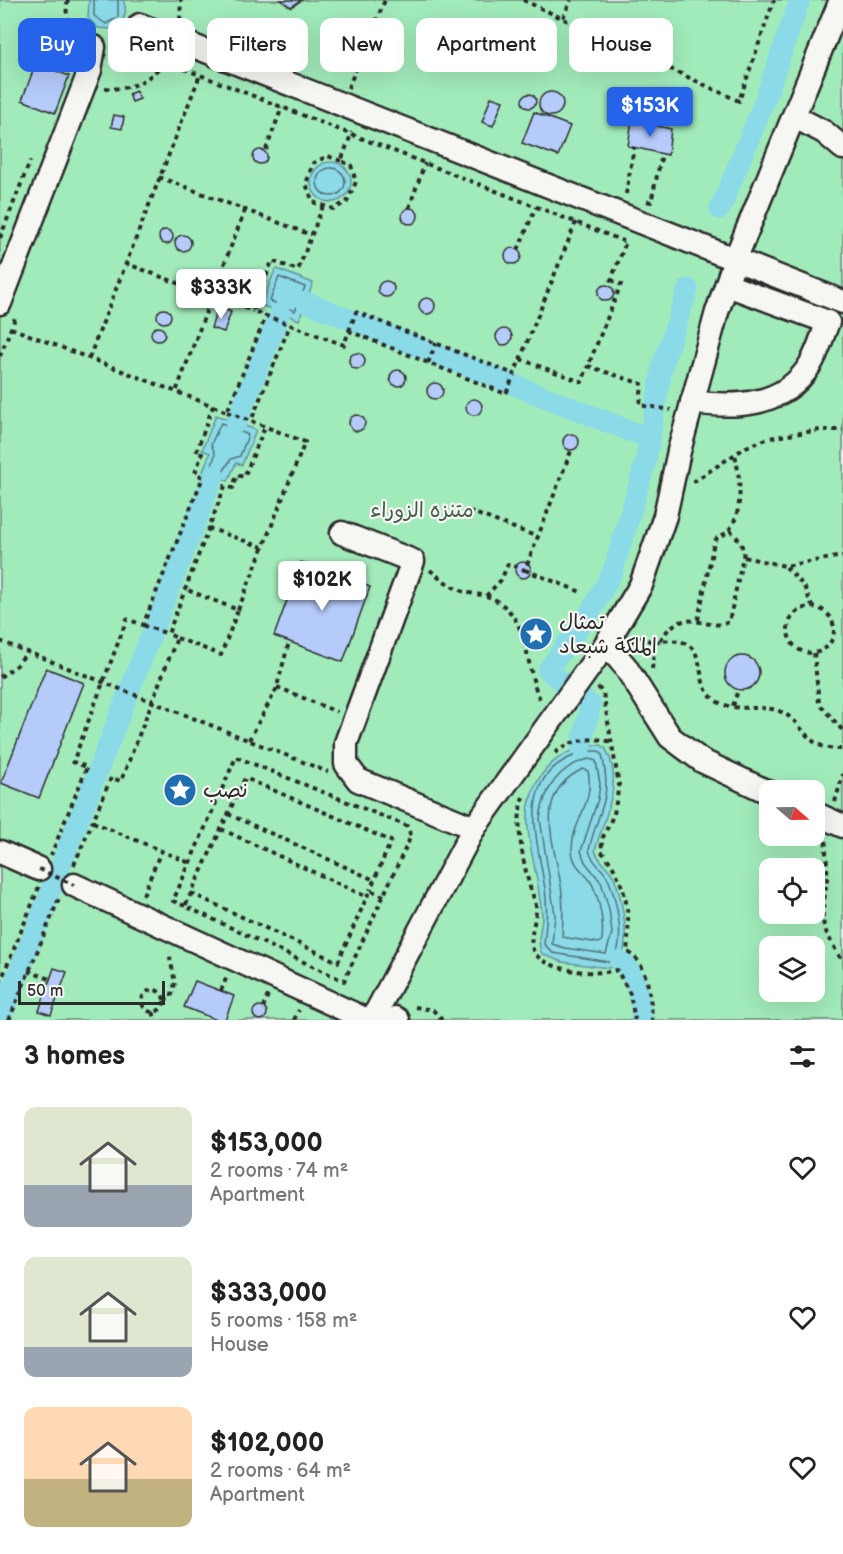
<!DOCTYPE html>
<meta charset="utf-8">
<style>
body{margin:0;font-family:"Balsamiq Sans","Playpen Sans Arabic",sans-serif;background:#f2f2f2;color:#222;height:100vh;display:flex;flex-direction:column;font-size:22px;white-space:nowrap}
*{box-sizing:border-box;margin:0}
p{font-size:20px;color:#767676}
.icon{flex:none;width:33px;height:33px;fill:none;stroke:currentColor;stroke-width:2;stroke-linecap:round;stroke-linejoin:round}
.map{position:relative;height:1020px;overflow:hidden}
.details{display:flex;flex-direction:column;background:#fff;flex:1}
.details>*{flex:none}
.hud{position:absolute;left:18px;top:18px;width:807px;height:54px;display:flex;gap:12px}
.needle{width:39px;rotate:110deg}
.fabs{position:absolute;left:759px;top:780px;display:grid;gap:12px}
.fabs a{display:grid;place-items:center;width:66px;height:66px;border-radius:12px;background:#fff;box-shadow:0 6px 24px #0002;font-size:30px}
.scale{position:absolute;left:18px;bottom:15px;width:147px;box-sizing:border-box;padding-left:6px;border:3px solid #2b2b2b;border-top:0;font-size:16px;line-height:21px;white-space:nowrap;color:#2b2b2b;-webkit-text-stroke:4px #f6f6f2;paint-order:stroke}
.price{position:absolute;translate:-50% -51px;padding:0 14px;border-radius:6px;background:#fff;color:#222;font-size:20px;line-height:39px;filter:drop-shadow(0 2px 3px #0008)}
.price::after{content:'';position:absolute;left:50%;top:36px;width:18px;height:14px;margin-left:-9px;background:inherit;clip-path:polygon(0 0,100% 0,50% 100%)}
.price.current{background:#2563eb;color:#fff}
ul{padding:0;list-style:none}
li{display:flex;align-items:center;gap:18px;height:150px;padding:0 24px}
li span{display:grid;place-items:center;flex:none;width:168px;height:120px;border-radius:12px;color:#555}
li>.icon{margin-inline-start:auto}
span .icon{width:72px;height:72px;fill:#fffc;stroke-width:1}
li b{font-size:26px}
h2{display:flex;justify-content:space-between;align-items:center;height:72px;padding:0 24px;font-size:26px}
.chip{padding:0 21px;border-radius:12px;background:#fff;box-shadow:0 6px 24px #0002;font-size:21px;line-height:54px}
.chip.current{background:#2563eb;color:#fff}
.map>svg:first-child{display:block}
.green{fill:#a1ebba;stroke:#668b72;stroke-width:1.5;fill-rule:evenodd}
.water{fill:#8bdae8;stroke:#65949c;stroke-width:1.5}
.lines{fill:none;stroke-linecap:round;stroke-linejoin:round}
.shore{stroke:#517177;stroke-width:1.5}
.canal{stroke:#8bdae8;stroke-width:21}
.building{fill:#b5cbfa;stroke:#2b2b2b;stroke-width:1.5}
.street-casing{stroke:#2b2b2b;stroke-width:27}
.path{stroke:#2b2b2b;stroke-width:4;stroke-dasharray:4.5 4.5;stroke-linecap:butt}
.street{stroke:#f6f6f2;stroke-width:22}
.path-bridge{stroke:#2b2b2b;stroke-width:4;stroke-dasharray:4.5 4.5;stroke-linecap:butt}
.labels{text-anchor:middle;stroke-width:4.5;stroke-linejoin:round;paint-order:stroke}
.park-label{font-size:21px;fill:#485b4f;stroke:#f6f6f2}
.poi-label{font-size:21px;fill:#2b2b2b;stroke:#f6f6f2;text-anchor:start}
</style>
<div class="map">
<svg width="843" height="1020" viewBox="0 0 843 1020">
<rect width="100%" height="100%" fill="#e9edf4"/>
<filter id="ink" filterUnits="userSpaceOnUse"><feTurbulence type="fractalNoise" baseFrequency=".0167" numOctaves="2"/><feDisplacementMap in="SourceGraphic" scale="12" xChannelSelector="R" yChannelSelector="G"/><feConvolveMatrix kernelMatrix="1 2 1 2 8 2 1 2 1" color-interpolation-filters="sRGB"/></filter>
<g filter="url(#ink)">
<path class="green" d="M0,0H843V1020H0ZM770,790H814V836H770ZM770,868H814V914H770ZM770,946H814V992H770Z"/>
<g class="water">
<path d="M89,0H123C129,13 124,22 113,29L98,28L88,18Z"/>
<circle cx="331" cy="182" r="20"/>
<polygon points="277,269 313,283 299,320 261,305 275,270"/>
<polygon points="216,415 256,430 242,465 236,463 228,481 203,471 210,453 202,450"/>
<path d="M589,745H601L605,748C625,781 604,818 595,850C597,860 609,867 614,877C621,894 638,965 608,968L562,962L542,954C536,941 541,931 542,917C542,910 540,902 539,894C535,854 515,815 540,777C552,759 568,750 589,745Z"/>
</g>
<g class="lines">
<g class="shore">
<polyline points="94,0 94,16 106,24 118,17 118,0"/>
<circle cx="331" cy="182" r="14"/>
<polygon points="279,277 305,287 295,311 270,301"/>
<polygon points="221,423 248,435 240,456 231,459 223,472 212,466 215,454 211,444"/>
<path d="M589,751H599L602,754C613,803 598,808 589,850C591,862 602,867 607,877C616,894 629,951 609,962L553,953L544,944C546,925 548,908 545,889C537,835 512,769 589,751Z"/>
<path d="M589,759L596,761L600,784L598,799L581,851L585,862L601,882L609,909L612,933L606,954L565,948L552,944L555,915L540,819C543,790 559,766 589,759Z"/>
<path d="M583,769L588,771C595,804 571,822 572,851C573,868 587,872 593,886C600,902 604,923 602,940L599,943L562,937C563,920 564,904 561,886C555,844 531,793 583,769Z"/>
</g>
<g class="canal">
<polyline points="720,209 763,105 800,0"/>
<polyline points="306,302 650,439"/>
<polyline points="236,423 280,313"/>
<polyline points="562,682 548,670 593,608 613,571 645,464 663,363 688,289"/>
<polyline points="577,694 591,705 581,747"/>
<path d="M620,961C637,973 641,1001 642,1020"/>
<polyline points="0,1020 214,475"/>
</g>
</g>
<g class="building">
<polygon points="302,0 291,7 280,0"/>
<polygon points="287,19 302,25 292,52 277,46"/>
<polygon points="36,63 69,76 55,113 22,100"/>
<polygon points="136,91 140,99 132,102 129,94"/>
<circle cx="551" cy="104" r="12"/>
<circle cx="529" cy="101" r="7"/>
<polygon points="491,97 503,101 493,126 482,122"/>
<polygon points="534,112 570,126 558,156 522,143"/>
<polygon points="114,115 124,117 122,129 111,127"/>
<polygon points="632,120 671,129 668,155 628,146"/>
<circle cx="260" cy="157" r="7"/>
<circle cx="410" cy="216" r="8"/>
<circle cx="166" cy="237" r="7"/>
<circle cx="183" cy="243" r="8"/>
<circle cx="513" cy="256" r="8"/>
<circle cx="386" cy="289" r="8"/>
<circle cx="606" cy="293" r="8"/>
<circle cx="427" cy="306" r="8"/>
<polygon points="218,307 231,312 224,332 211,328"/>
<circle cx="164" cy="316" r="7"/>
<circle cx="158" cy="334" r="7"/>
<circle cx="504" cy="337" r="8"/>
<circle cx="357" cy="361" r="8"/>
<circle cx="398" cy="378" r="8"/>
<circle cx="435" cy="391" r="8"/>
<circle cx="474" cy="407" r="8"/>
<circle cx="357" cy="423" r="8"/>
<circle cx="571" cy="442" r="8"/>
<polygon points="301,562 370,587 343,662 274,636"/>
<circle cx="523" cy="570" r="8"/>
<circle cx="742" cy="673" r="17"/>
<polygon points="46,668 84,683 39,798 1,783"/>
<polygon points="54,968 67,972 51,1015 39,1011"/>
<polygon points="195,981 234,996 225,1020 217,1020 184,1007"/>
<circle cx="260" cy="1013" r="7"/>
</g>
<g class="lines">
<g class="street-casing">
<g id="street">
<polyline points="140,25 843,302"/>
<polyline points="795,117 824,132 843,148"/>
<polyline points="0,303 90,70 94,47"/>
<path d="M692,402C735,408 784,407 810,365C818,352 822,336 828,322L727,285"/>
<polyline points="342,533 413,561 346,743 346,764 358,780 474,828"/>
<polyline points="606,644 625,666 670,737 702,761 770,793"/>
<polyline points="814,813 843,826"/>
<polyline points="0,852 39,869"/>
<polyline points="74,885 367,1020"/>
<polyline points="372,1020 474,828 606,644 641,585 665,516 679,451 717,312 735,260 841,0"/>
<polyline points="382,1020 395,1018 398,1020"/>
</g>
</g>
<g class="path">
<path d="M68,0C64,15 69,25 78,38"/>
<polyline points="523,0 739,101 774,0"/>
<polyline points="563,18 571,0"/>
<polyline points="180,20 181,0"/>
<polyline points="113,48 128,40"/>
<path d="M105,88C129,91 151,81 164,61L200,75L626,242L609,285"/>
<polyline points="348,88 385,0"/>
<polyline points="266,150 282,107"/>
<polyline points="341,161 328,156 313,163 306,184 313,202 333,209 347,202 356,182 351,165 341,161 352,132"/>
<polyline points="159,177 311,235"/>
<polyline points="626,194 634,147"/>
<polyline points="647,201 651,202 662,154"/>
<polyline points="323,206 298,270 272,261 253,311 344,345 349,331 506,394 576,222"/>
<polyline points="409,208 425,163"/>
<polyline points="245,210 212,296 253,311"/>
<polyline points="0,238 30,161"/>
<polyline points="518,250 536,207"/>
<polyline points="125,263 212,296 176,392"/>
<polyline points="611,280 621,284 588,366 642,384 640,405 671,410"/>
<polyline points="11,328 213,406 196,453 202,454 195,473 203,477 143,625 127,619 73,762 87,767 51,855"/>
<polyline points="349,331 356,312 514,374"/>
<polyline points="0,356 15,318"/>
<polyline points="89,358 200,75"/>
<polyline points="520,359 582,382 588,366"/>
<polyline points="428,363 436,343"/>
<polyline points="213,406 227,412 266,316"/>
<polyline points="227,412 251,421"/>
<polyline points="693,482 746,447 769,438 820,430 843,430"/>
<polyline points="469,511 538,537"/>
<polyline points="208,528 262,547"/>
<path d="M730,530L740,541L744,552L729,622C706,633 683,602 660,641C711,635 693,675 709,694C726,716 758,703 779,711C807,722 802,750 843,749"/>
<polyline points="744,557 785,566 843,556"/>
<polyline points="786,567 804,586 812,606"/>
<path d="M430,570C440,578 453,589 465,592C476,595 487,594 497,601C532,622 524,670 541,701"/>
<polyline points="525,570 581,592"/>
<polyline points="486,596 501,580 508,564 525,570 571,451"/>
<circle cx="811" cy="630" r="23"/>
<polyline points="238,610 305,442 251,421 290,325"/>
<path d="M698,620L714,542C718,535 725,536 729,530C744,512 740,476 735,455"/>
<polyline points="143,625 168,634"/>
<polyline points="177,638 221,655 238,610 185,589"/>
<polyline points="0,641 328,772"/>
<polyline points="631,642 640,637 655,643 660,641"/>
<polyline points="814,653 819,703 843,731"/>
<polyline points="652,669 655,643"/>
<polyline points="0,677 17,665 27,652"/>
<polyline points="277,687 337,712"/>
<path d="M598,687L603,693L619,785L614,814L603,837L601,851C627,879 631,916 627,952C648,960 651,1001 652,1020"/>
<polyline points="733,706 738,690"/>
<polyline points="249,740 276,690 289,642"/>
<path d="M555,753C570,740 593,736 611,742"/>
<path d="M523,797C515,820 522,856 528,880C530,889 534,897 536,906C537,921 527,938 534,952C545,971 598,976 617,970L630,994L635,1020"/>
<polyline points="835,802 843,774"/>
<polyline points="228,814 372,879"/>
<polyline points="93,822 190,863"/>
<polyline points="221,829 367,897"/>
<path d="M826,841C825,853 828,867 827,879C821,925 818,921 843,962"/>
<polyline points="74,865 111,778 121,781 177,638 168,634 225,486 233,488 237,475 244,477 265,427"/>
<polyline points="191,893 338,962 370,890 384,896"/>
<polyline points="143,895 161,851"/>
<polyline points="185,906 173,901 236,757 407,826 411,836 344,981 185,906 245,778 391,841 370,890"/>
<polyline points="28,971 50,979"/>
<polyline points="0,983 39,887"/>
<circle cx="153" cy="1001" r="11"/>
<polyline points="221,991 227,976"/>
<polyline points="164,999 171,998 175,983 169,952"/>
<polyline points="415,1007 433,1010 442,1020"/>
<polyline points="263,1008 268,995"/>
<polyline points="153,1012 156,1020"/>
<polyline points="9,1020 60,896"/>
<polyline points="294,1020 299,1010"/>
</g>
<use href="#street" class="street"/>
<polyline class="path-bridge" points="39,869 74,885"/>
</g>
</g>
<defs>
<g id="sight-disc" transform="scale(1.725)"><circle r="9.5" fill="#1f6fb2" stroke="#f6f6f2"/><path d="M0-6L1.8-2.2L6-1.7L2.9 1.2L3.7 5.4L0 3.3L-3.7 5.4L-2.9 1.2L-6-1.7L-1.8-2.2Z" fill="#fff"/></g>
</defs>
<g fill-rule="evenodd">
<use href="#sight-disc" x="536" y="634"/>
<use href="#sight-disc" x="180" y="790"/>
</g>
<g class="labels">
<g class="park-label">
<text x="422" y="517">متنزه الزوراء</text>
</g>
<g class="poi-label">
<text x="559" y="629">تمثال<tspan x="559" dy="24">الملكة شبعاد</tspan></text>
<text x="203" y="797">نصب</text>
</g>
</g>
</svg>
<div class="fabs">
<a><svg class="needle" viewBox="-14 -14 28 28"><path d="M0-13l5 13h-10z" fill="#e53935"/><path d="M0 13l5-13h-10z" fill="#767676"/></svg></a>
<a><svg class="icon" aria-label="locate" viewBox="0 0 24 24"><circle cx="12" cy="12" r="6"/><path d="M12 2v4M12 18v4M2 12h4M18 12h4"/></svg></a>
<a><svg class="icon" aria-label="layers" viewBox="0 0 24 24"><path d="M12 4l9 5-9 5-9-5zM3 14l9 5 9-5"/></svg></a>
</div>
<div class="scale">50 m</div>
<b class="price current" style="left:650px;top:138px">$153K</b>
<b class="price" style="left:221px;top:320px">$333K</b>
<b class="price" style="left:322px;top:612px">$102K</b>
<div class="hud">
<a class="chip current">Buy</a>
<a class="chip">Rent</a>
<a class="chip">Filters</a>
<a class="chip">New</a>
<a class="chip">Apartment</a>
<a class="chip">House</a>
</div>
</div>
<section class="details">
<h2>3 homes<svg class="icon" aria-label="filters" viewBox="0 0 24 24"><path d="M4 7h16M4 17h16"/><circle cx="9" cy="7" r="2"/><circle cx="15" cy="17" r="2"/></svg></h2>
<ul>
<li><span style="background:linear-gradient(#dfe7d0 65%,#9aa5b1 0)"><svg class="icon" aria-label="home" viewBox="0 0 24 24"><path d="M3 11l9-7 9 7M6 9v11h12V9"/></svg></span><div><b>$153,000</b><p>2 rooms · 74 m²</p><p>Apartment</p></div><svg class="icon" aria-label="heart" viewBox="0 0 24 24"><path d="M12 20l-8-8c-3-5 5-10 8-4 3-6 11-1 8 4z"/></svg></li>
<li><span style="background:linear-gradient(#dfe7d0 75%,#9aa5b1 0)"><svg class="icon" aria-label="home" viewBox="0 0 24 24"><path d="M3 11l9-7 9 7M6 9v11h12V9"/></svg></span><div><b>$333,000</b><p>5 rooms · 158 m²</p><p>House</p></div><svg class="icon" aria-label="heart" viewBox="0 0 24 24"><path d="M12 20l-8-8c-3-5 5-10 8-4 3-6 11-1 8 4z"/></svg></li>
<li><span style="background:linear-gradient(#ffd9b3 60%,#c2b280 0)"><svg class="icon" aria-label="home" viewBox="0 0 24 24"><path d="M3 11l9-7 9 7M6 9v11h12V9"/></svg></span><div><b>$102,000</b><p>2 rooms · 64 m²</p><p>Apartment</p></div><svg class="icon" aria-label="heart" viewBox="0 0 24 24"><path d="M12 20l-8-8c-3-5 5-10 8-4 3-6 11-1 8 4z"/></svg></li>
</ul>
</section>
